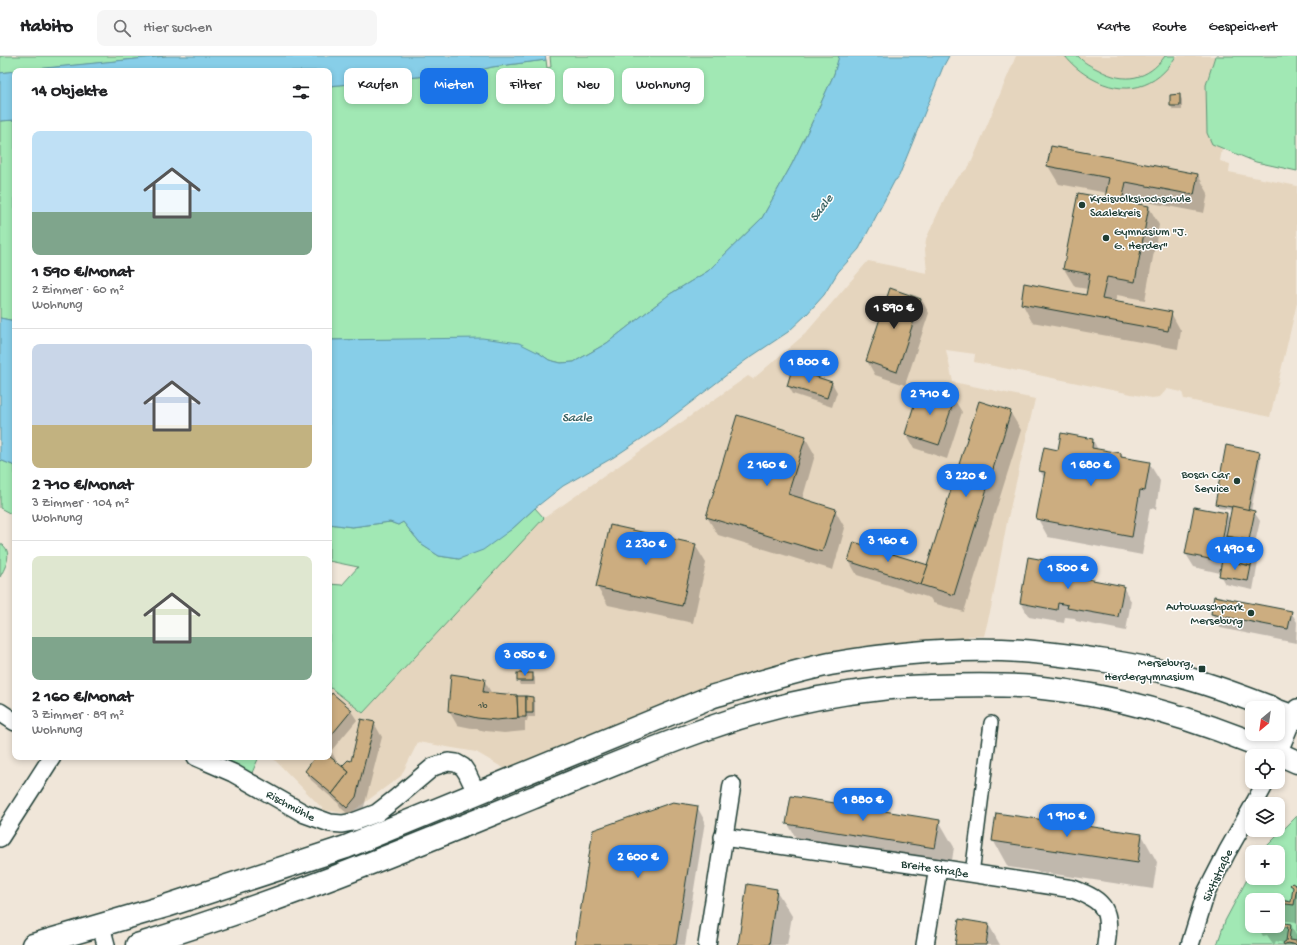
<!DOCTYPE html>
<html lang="de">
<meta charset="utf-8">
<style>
body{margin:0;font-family:"Gochi Hand",sans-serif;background:#f6f6f6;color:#202124;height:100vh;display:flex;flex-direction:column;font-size:15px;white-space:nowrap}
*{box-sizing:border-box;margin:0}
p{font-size:13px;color:#757577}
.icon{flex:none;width:22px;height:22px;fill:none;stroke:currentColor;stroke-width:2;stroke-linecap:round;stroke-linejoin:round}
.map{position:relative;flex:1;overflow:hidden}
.drawer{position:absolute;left:12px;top:12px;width:320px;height:692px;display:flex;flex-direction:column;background:#fff;border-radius:8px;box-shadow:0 2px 6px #0003}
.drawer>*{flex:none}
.hud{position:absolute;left:344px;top:12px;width:380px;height:36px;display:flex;gap:8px}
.needle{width:26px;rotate:209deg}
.fabs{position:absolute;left:1245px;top:645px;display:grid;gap:8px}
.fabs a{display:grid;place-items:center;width:40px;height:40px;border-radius:8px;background:#fff;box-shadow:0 2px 6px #0003;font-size:20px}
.price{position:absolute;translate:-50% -34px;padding:0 9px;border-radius:14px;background:#1a73e8;color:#fff;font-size:13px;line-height:26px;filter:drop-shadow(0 1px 2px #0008)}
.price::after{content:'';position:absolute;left:50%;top:24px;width:12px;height:9px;margin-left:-6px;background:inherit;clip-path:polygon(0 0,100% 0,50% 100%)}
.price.active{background:#222;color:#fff}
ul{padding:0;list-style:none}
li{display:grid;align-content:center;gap:8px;height:212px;padding:0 20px}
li+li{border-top:1px solid #e0e0e0}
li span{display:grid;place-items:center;height:124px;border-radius:8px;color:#555}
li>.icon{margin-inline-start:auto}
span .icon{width:72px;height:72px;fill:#fffc;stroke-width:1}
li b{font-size:17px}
h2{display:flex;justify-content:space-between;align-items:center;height:48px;padding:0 20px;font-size:17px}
.chip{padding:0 14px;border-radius:8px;background:#fff;box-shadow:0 2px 6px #0003;font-size:14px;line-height:36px}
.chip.active{background:#1a73e8;color:#fff}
header{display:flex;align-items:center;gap:24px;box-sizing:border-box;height:56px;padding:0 20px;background:#fff;border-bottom:1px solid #e0e0e0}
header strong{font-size:19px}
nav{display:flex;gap:22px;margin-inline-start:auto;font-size:14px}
.search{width:280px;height:36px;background:#f6f6f6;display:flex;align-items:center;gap:10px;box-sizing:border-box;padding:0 14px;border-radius:8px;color:#757577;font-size:15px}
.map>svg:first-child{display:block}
.built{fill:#e5d5be}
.green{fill:#a1e8b4;stroke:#609274;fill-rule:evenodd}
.water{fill:#87cee8;stroke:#5d94a0}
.shadow{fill:#0003;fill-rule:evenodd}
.building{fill:#ccad80;stroke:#1f3d34}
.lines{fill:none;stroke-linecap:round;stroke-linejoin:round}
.pedestrian-casing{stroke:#1f3d34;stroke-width:16}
.minor-casing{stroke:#1f3d34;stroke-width:20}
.primary-casing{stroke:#1f3d34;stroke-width:25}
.pedestrian{stroke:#fff;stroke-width:13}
.minor{stroke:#fff;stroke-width:17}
.primary{stroke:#fff;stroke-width:22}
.poi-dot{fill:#1f3d34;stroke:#fff;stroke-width:1.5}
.labels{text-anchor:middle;stroke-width:3;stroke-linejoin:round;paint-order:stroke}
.number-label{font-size:10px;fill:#4a5947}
.poi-label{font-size:12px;fill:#1f3d34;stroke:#fff;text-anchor:end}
.street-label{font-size:12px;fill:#1f3d34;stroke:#fff}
.water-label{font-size:13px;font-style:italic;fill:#396161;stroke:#fff}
</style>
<header>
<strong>Habito</strong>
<div class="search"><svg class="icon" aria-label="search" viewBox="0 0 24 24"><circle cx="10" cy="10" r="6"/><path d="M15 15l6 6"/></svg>Hier suchen</div>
<nav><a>Karte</a><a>Route</a><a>Gespeichert</a></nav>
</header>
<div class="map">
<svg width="1297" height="889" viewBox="0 0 1297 889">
<rect width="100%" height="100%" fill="#f0e6d9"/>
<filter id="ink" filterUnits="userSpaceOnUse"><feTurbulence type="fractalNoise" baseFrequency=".025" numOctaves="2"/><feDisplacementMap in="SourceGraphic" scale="8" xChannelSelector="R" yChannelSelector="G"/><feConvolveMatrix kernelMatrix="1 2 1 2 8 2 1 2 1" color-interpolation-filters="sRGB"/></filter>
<g filter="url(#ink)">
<polygon class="built" points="1016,0 1215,0 1206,29 1212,88 1222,93 1220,105 1230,108 1229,116 1297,130 1297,247 1270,361 1184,343 1182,336 1167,333 1160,341 1151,342 974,306 975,298 946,294 953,326 1035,343 1007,466 991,552 984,580 968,580 968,586 664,649 505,713 476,696 418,686 401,720 349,758 324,754 272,701 329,701 329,633 331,632 363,657 544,462 748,320 753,323 805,278 868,205 927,217 925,194 926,183 948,135 956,123 968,112 972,105"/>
<g class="green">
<polygon points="0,0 166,0 0,17"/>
<polygon points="550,0 839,0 839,2 834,18 816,58 792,108 762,162 708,215 670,238 607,287 574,306 561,307 549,304 539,297 397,284 329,284 329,30 476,15 492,11 545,4 546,4 547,12 551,11"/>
<path d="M1065,0H1078C1084,7 1091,10 1099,14C1124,28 1148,24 1165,0H1176C1157,33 1124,41 1091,22C1081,16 1073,10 1065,0Z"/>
<polygon points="1215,0 1297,0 1297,115 1256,106 1212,88 1207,77 1206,29"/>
<polygon points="15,64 15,265 0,262 0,65"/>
<polygon points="0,404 15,410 15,460 0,452"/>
<polygon points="535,452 544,462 363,657 331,632 329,633 329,528 342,529 358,511 329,505 329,468 352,471 390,466 398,469 403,466 422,489 439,500 459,503 512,473"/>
<path d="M0,487C14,495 6,510 0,521Z"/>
<polygon points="222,701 259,701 251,719"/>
<path d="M1297,760V889H1217L1225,865L1252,814V822H1278V796H1263L1265,792ZM1252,844H1278V870H1252Z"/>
</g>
<g class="water">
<polygon points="166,0 545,0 546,4 492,11 476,15 329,30 329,15 15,15"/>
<polygon points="839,0 949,0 943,11 899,120 896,124 895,124 859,193 838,216 824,239 807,258 788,276 746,304 659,371 614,401 563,430 535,452 512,473 483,494 459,503 439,500 422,489 403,466 398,469 390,466 352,471 329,468 329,284 482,282 519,287 539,297 549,304 561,307 574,306 607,287 670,238 708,215 762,162 792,108 816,58 834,18"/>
<polygon points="15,15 15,64 0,65 0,17"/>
<polygon points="0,262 15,265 15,410 0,404"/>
</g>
<g class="shadow">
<polygon points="1180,39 1182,44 1182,54 1173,54 1171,50"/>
<path d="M1048,110L1198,119L1208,137L1204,157L1136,144L1135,149L1149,151L1159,169L1145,244L1117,239L1115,246L1171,257L1181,275L1178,293L1032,266L1022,247L1087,240L1088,233L1075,231L1064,213L1106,144L1107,137L1059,128ZM1076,214L1095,219L1076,216Z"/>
<polygon points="921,243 929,257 905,329 875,319 867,305"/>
<polygon points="832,327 837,336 832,351 793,338 788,329"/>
<polygon points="954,343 962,356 947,403 914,392 906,378"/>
<polygon points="1010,356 1021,374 964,556 933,547 930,542 857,519 849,505 928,511"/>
<polygon points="805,381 815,399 802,444 835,454 845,472 833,514 718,479 707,461"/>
<polygon points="1093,384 1098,394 1121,398 1124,403 1149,407 1160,425 1156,453 1150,452 1142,499 1048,481 1038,463 1045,423 1040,415 1045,392 1059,395"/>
<polygon points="1259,396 1261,401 1251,455 1254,456 1260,465 1255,487 1260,496 1253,534 1225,528 1220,519 1220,517 1194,511 1186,498 1227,458 1230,464 1232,454 1219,452 1216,447"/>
<polygon points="695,489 706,507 693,567 608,549 597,531"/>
<polygon points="1066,509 1073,521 1123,531 1131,545 1126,575 1076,565 1075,562 1065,561 1064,567 1029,561 1021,547"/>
<polygon points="1291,556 1297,566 1296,587 1220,572 1212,558"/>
<polygon points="532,618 535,622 535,629 520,629 518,625"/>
<polygon points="452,619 484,624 492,638 532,642 535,646 535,661 528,661 527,665 525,665 525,675 504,677 486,675 457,669 449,655"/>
<polygon points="329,643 351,655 357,664 331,695 336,704 335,706 346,714 344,710 351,706 374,667 382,681 363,755 356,765 341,752 338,747 311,724 306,715 317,701 329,701"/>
<polygon points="697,751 705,765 685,889 576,889"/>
<polygon points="939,765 954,791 950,818 803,794 788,768"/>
<polygon points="1142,779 1157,806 1153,833 1008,811 993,784"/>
<polygon points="1292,829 1297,831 1297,866 1278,864 1278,845 1281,841 1283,846 1292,847 1294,832"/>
<polygon points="776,834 792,860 787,889 739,889"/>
<polygon points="1278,867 1291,869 1297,880 1297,889 1285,889 1283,887 1276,885 1274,889 1267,879 1263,880 1257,870 1278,870"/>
<polygon points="989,869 1000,889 956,889"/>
</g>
<g class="building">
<polygon points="1180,38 1180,50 1170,50 1170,39"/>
<polygon points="1051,90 1198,118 1194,139 1126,126 1122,145 1149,150 1135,226 1107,221 1102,243 1172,256 1168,275 1021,248 1024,227 1086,239 1090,218 1063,213 1078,137 1105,142 1109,122 1047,110"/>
<polygon points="890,232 921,243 897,316 866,305"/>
<polygon points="792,313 832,326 827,342 787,330"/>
<polygon points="920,330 955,342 939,389 905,378"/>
<polygon points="979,345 1011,355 954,539 921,529"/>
<polygon points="737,359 806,380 788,438 836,453 822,496 706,461"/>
<polygon points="1061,377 1093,383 1092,392 1121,397 1121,401 1150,406 1145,435 1140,434 1132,481 1036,463 1045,416 1039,415 1044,391 1058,394"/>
<polygon points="1226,389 1260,396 1248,454 1215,448"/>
<polygon points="1232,450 1255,455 1249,484 1226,480"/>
<polygon points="1194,451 1227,457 1219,505 1185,498"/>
<polygon points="610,469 696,488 682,550 596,531"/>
<polygon points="1226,480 1256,486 1251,510 1222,504"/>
<polygon points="854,486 928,509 921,529 848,505"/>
<polygon points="1028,501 1066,508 1064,520 1072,522 1072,520 1124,530 1118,561 1067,552 1068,549 1058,547 1057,554 1020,547"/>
<polygon points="1222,504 1251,510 1248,525 1219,520"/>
<polygon points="1214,540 1292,555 1288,573 1211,558"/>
<rect x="517" y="617" width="16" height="8"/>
<polygon points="451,618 485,623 483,636 517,639 518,662 496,664 477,662 448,655"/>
<polygon points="332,637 352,654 329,682 329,641"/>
<polygon points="517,640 526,640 526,661 518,661"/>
<polygon points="526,640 533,641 533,657 526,657"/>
<polygon points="361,663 375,666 356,741 347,752 332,738 349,716 342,710 348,704 351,705"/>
<polygon points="329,700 349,716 332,738 305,715 315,701 329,701"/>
<polygon points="791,740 940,764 935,792 786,768"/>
<polygon points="673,746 698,750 676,889 575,889 593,774"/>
<polygon points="996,757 1142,778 1138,807 992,785"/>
<polygon points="1292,827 1297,830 1294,849 1278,847 1279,840 1282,840 1281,844 1291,846 1293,831 1290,829"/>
<polygon points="747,828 777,833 769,889 738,889"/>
<polygon points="959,863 989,868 986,889 955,889"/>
<polygon points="1278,866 1291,868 1289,884 1297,885 1297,889 1287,887 1284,889 1283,887 1286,885 1288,871 1278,870"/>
</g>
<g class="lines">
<g class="pedestrian-casing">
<polyline id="pedestrian" points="972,818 991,667"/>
</g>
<g class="minor-casing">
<g id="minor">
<polyline points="0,656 15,666"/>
<polyline points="1277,700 1297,652"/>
<polyline points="196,701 233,717 305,758 330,767 342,768 353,766 377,757 395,743 433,711 448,706 456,707 463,711 467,717 477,738"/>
<polyline points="1254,748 1266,726"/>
<path d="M723,781L938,812L1073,833C1106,845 1111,855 1106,889"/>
<polyline points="0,782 52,701"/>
<polyline points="101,870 106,889"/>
<polyline points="707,889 732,729"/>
<polyline points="925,889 938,812"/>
<polyline points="1190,889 1206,837 1227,796 1252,752"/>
</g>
</g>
<g class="primary-casing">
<g id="primary">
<polyline points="1278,655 1297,662"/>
<path d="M33,889L166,850L346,791L711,641C750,629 790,616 830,608C887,598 944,592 1002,594C1036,595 1072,600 1106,605C1133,609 1160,614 1186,622C1215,630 1244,641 1272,652"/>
<path d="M137,889C272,849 402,795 532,742C591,718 649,693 709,672C764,652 823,639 881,633C897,631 914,631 930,630C964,629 999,628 1034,631C1126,640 1214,668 1297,706"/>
</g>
</g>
<use href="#pedestrian" class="pedestrian"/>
<use href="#minor" class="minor"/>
<use href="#primary" class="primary"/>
</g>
</g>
<g class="poi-dot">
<circle cx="1082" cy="149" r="4"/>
<circle cx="1106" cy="182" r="4"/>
<circle cx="1237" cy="425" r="4"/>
<circle cx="1251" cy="557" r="4"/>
<rect x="1198" y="609" width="8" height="8" rx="2"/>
</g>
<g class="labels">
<g class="number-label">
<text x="483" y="652">1b</text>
</g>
<g class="poi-label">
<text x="1090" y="146" text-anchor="start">Kreisvolkshochschule<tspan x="1090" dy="14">Saalekreis</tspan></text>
<text x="1114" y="179" text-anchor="start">Gymnasium "J.<tspan x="1114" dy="14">G. Herder"</tspan></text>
<text x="1229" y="422">Bosch Car<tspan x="1229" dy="14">Service</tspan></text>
<text x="1243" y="554">Autowaschpark<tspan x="1243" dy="14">Merseburg</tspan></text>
<text x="1194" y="610">Merseburg,<tspan x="1194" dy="14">Herdergymnasium</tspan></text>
</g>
<g class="street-label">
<text transform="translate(291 749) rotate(28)" y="4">Rischmühle</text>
<text transform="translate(935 812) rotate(9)" y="4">Breite Straße</text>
<text transform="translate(1217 819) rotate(-65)" y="4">Sixtistraße</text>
</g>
<g class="water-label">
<text transform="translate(820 151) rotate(-53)" y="5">Saale</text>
<text x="577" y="365">Saale</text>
</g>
</g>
</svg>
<div class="fabs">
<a><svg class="needle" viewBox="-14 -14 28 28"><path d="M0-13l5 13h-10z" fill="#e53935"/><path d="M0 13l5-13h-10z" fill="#757577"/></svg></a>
<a><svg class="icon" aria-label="locate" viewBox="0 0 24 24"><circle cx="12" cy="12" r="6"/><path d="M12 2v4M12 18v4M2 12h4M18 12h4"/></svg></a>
<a><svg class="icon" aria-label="layers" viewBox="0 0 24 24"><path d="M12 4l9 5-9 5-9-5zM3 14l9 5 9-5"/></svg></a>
<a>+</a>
<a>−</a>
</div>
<b class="price active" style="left:894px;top:274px">1 590 €</b>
<b class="price" style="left:809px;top:328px">1 800 €</b>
<b class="price" style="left:930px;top:360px">2 710 €</b>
<b class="price" style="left:767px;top:431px">2 160 €</b>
<b class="price" style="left:1091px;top:431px">1 680 €</b>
<b class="price" style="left:966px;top:442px">3 220 €</b>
<b class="price" style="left:888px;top:507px">3 160 €</b>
<b class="price" style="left:646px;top:510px">2 230 €</b>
<b class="price" style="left:1235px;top:515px">1 490 €</b>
<b class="price" style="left:1068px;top:534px">1 500 €</b>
<b class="price" style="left:525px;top:621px">3 050 €</b>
<b class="price" style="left:863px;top:766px">1 880 €</b>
<b class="price" style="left:1067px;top:782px">1 910 €</b>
<b class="price" style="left:638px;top:823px">2 600 €</b>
<div class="hud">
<a class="chip">Kaufen</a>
<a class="chip active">Mieten</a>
<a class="chip">Filter</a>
<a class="chip">Neu</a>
<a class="chip">Wohnung</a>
</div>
<section class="drawer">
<h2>14 Objekte<svg class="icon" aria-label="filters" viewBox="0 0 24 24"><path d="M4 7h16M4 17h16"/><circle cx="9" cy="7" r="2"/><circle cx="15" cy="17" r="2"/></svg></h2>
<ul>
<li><span style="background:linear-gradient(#bfe0f5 65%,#7fa58c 0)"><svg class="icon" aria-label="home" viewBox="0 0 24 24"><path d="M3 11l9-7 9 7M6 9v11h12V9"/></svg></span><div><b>1 590 €/Monat</b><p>2 Zimmer · 60 m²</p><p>Wohnung</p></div></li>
<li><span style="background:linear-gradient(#c9d6e8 65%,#c2b280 0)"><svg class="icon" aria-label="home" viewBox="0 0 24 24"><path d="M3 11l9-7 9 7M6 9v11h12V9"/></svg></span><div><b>2 710 €/Monat</b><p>3 Zimmer · 104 m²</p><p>Wohnung</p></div></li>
<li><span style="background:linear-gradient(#dfe7d0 65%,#7fa58c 0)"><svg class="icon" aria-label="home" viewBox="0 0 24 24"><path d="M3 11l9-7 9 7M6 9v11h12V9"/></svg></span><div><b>2 160 €/Monat</b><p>3 Zimmer · 89 m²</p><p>Wohnung</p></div></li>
</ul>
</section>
</div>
